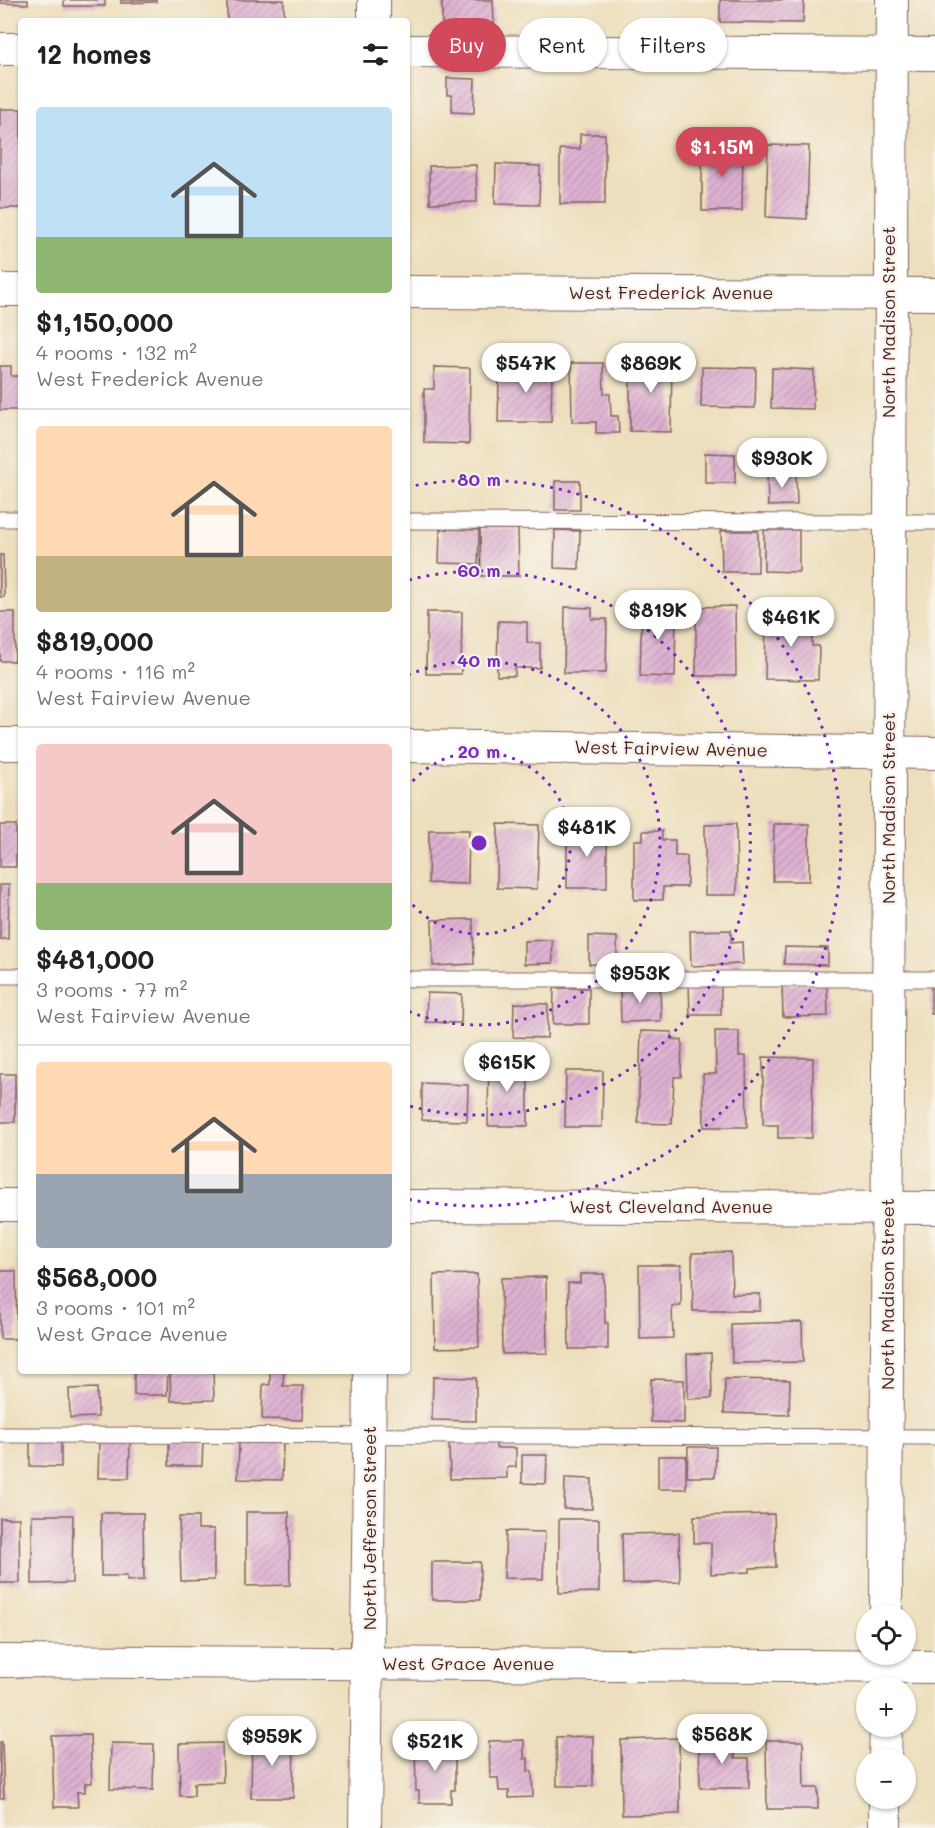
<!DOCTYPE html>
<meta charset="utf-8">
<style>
body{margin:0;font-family:Mali,sans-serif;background:#f2f2f2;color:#222;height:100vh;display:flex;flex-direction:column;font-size:22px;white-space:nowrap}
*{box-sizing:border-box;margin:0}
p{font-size:20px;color:#767676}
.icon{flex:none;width:33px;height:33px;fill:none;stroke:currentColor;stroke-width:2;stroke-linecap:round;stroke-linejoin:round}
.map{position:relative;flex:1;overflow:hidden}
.side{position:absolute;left:18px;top:18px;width:392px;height:1356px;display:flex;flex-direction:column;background:#fff;border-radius:6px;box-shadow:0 2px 4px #0004}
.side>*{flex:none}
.top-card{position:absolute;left:428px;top:18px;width:417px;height:54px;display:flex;gap:12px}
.fabs{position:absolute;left:856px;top:1605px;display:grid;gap:12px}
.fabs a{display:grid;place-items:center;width:60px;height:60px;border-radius:50%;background:#fff;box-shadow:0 2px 4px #0004;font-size:30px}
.price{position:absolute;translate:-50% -51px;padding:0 14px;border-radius:21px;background:#fff;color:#222;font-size:20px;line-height:39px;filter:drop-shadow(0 2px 3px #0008)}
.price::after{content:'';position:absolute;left:50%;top:36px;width:18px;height:14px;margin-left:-9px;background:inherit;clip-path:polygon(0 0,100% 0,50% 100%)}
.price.selected{background:#d1495b;color:#fff}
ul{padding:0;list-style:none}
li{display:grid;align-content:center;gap:12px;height:318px;padding:0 18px}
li+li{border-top:2px solid #e0e0e0}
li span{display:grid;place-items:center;height:186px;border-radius:6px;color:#555}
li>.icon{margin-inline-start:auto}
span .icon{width:108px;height:108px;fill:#fffc;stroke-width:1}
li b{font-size:26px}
h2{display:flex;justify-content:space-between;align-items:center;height:72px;padding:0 18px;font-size:26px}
.chip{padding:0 21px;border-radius:27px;background:#fff;box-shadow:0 2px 4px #0004;font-size:21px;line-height:54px}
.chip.selected{background:#d1495b;color:#fff}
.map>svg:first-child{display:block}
.building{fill:url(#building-hatch)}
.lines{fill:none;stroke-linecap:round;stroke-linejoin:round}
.lane-casing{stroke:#83625e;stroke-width:17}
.street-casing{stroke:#83625e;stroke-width:34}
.lane{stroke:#fff;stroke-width:15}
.street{stroke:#fff;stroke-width:32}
.ring{fill:none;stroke:#7b2cbf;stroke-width:3;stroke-dasharray:3 6}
.labels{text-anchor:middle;stroke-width:4.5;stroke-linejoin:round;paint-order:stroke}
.street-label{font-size:18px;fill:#4a1f2b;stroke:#f7f3e8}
.centre{fill:#7b2cbf;stroke:#f7f3e8;stroke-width:3}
.ring-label{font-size:18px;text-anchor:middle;font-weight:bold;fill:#7b2cbf;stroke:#f7f3e8;stroke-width:4.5;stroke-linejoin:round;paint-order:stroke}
</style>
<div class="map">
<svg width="935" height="1828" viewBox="0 0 935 1828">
<defs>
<pattern id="building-hatch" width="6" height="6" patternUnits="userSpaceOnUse" patternTransform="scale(1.5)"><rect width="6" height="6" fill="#dfb2d3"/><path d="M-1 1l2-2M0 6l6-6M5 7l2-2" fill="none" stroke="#b790ab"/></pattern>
</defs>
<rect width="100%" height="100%" fill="#f7f3e8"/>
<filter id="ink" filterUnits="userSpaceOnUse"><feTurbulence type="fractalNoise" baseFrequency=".0167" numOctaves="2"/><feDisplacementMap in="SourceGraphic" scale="12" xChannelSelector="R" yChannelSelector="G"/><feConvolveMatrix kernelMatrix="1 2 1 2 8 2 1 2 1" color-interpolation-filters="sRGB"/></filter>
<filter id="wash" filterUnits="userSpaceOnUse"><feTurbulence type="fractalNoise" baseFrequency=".008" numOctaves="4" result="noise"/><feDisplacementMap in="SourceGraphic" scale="24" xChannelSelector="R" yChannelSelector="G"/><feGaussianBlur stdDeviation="1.35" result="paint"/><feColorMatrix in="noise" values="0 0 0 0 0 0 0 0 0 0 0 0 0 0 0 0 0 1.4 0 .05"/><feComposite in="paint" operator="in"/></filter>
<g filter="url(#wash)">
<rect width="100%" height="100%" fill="#eddfbd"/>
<g id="blocks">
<g class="building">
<polygon points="0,0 28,0 28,4 0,3"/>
<rect x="64" y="0" width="41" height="6"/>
<polygon points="121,0 156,0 156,2 121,3"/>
<rect x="227" y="0" width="57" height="21"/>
<polygon points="442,0 493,0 494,24 442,25"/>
<polygon points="720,0 804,0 803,23 720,22"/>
<polygon points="447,78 475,79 474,113 452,112 452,95 447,95"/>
<rect x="0" y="109" width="21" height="99"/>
<polygon points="580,134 605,134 605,204 560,204 560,149 580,149"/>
<polygon points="702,145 743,145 742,211 702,211"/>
<polygon points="768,145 809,146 807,219 766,217"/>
<polygon points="496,164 540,166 539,205 495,204"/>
<polygon points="476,165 477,202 430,203 429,166"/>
<polygon points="630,356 672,356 671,432 630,431"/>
<polygon points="510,361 545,362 545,372 552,372 551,422 498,422 499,377 510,377"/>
<polygon points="571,363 603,363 604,394 610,394 611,416 618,416 619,433 596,433 596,422 572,422"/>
<polygon points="0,366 11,366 11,376 21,376 21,410 0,410"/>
<polygon points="434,367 470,368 469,444 424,443 424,389 434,389"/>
<polygon points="702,367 756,368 755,408 701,407"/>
<polygon points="772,368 814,370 813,409 771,408"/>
<polygon points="705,453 735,454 735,483 705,483"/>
<polygon points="767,472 796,472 797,505 768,506"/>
<rect x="555" y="481" width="25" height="29"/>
<polygon points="440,529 479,530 478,564 439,563"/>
<polygon points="480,529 518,529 519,576 481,576"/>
<polygon points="555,530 580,531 579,569 554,568"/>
<polygon points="764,530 799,530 799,572 764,571"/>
<polygon points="721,531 758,531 758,572 722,572"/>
<polygon points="0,555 3,555 4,597 0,597"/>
<polygon points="642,605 676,605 675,677 640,676"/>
<polygon points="735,606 736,676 696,676 696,607"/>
<polygon points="565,607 592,608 592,619 607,619 606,673 564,673"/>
<rect x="0" y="612" width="15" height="49"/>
<polygon points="427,612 462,612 461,674 426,674"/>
<polygon points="766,613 812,614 812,646 819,646 818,680 765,679"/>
<polygon points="498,621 527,622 527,643 540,643 540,668 515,668 515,676 497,676"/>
<polygon points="498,824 539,825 537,889 497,888"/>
<polygon points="736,824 737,895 705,895 705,825"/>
<polygon points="774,824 809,824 809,881 773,881"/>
<rect x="0" y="825" width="16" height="42"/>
<rect x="567" y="827" width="40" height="61"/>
<polygon points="429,830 469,830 468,884 428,883"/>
<polygon points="643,831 662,831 662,840 675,840 675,856 687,856 687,887 663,887 663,900 634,900 634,840 643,840"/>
<polygon points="0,885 9,885 8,939 0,939"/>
<polygon points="473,919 474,964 433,966 432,920"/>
<polygon points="731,930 731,943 742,942 743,964 691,966 690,931"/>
<polygon points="589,936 617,937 617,965 589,964"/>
<polygon points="552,940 553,963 524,964 524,941"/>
<polygon points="785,947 828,948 828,965 784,964"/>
<polygon points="721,983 721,1015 690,1015 689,984"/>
<polygon points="827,983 828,1016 783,1017 782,984"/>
<polygon points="660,985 661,1021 621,1022 620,986"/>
<rect x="931" y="986" width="4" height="28"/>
<polygon points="554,988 589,988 589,1024 553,1024"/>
<polygon points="427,993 462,994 461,1023 426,1022"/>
<polygon points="514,1003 548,1004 547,1038 513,1037"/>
<polygon points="641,1031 672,1032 672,1039 682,1040 681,1077 674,1077 672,1124 638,1123"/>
<polygon points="715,1031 739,1031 739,1056 746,1056 747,1127 704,1127 703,1074 716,1074"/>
<polygon points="489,1053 509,1053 509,1071 528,1071 528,1126 488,1126"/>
<polygon points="763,1057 813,1058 812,1138 778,1138 778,1125 763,1125"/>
<polygon points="566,1071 603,1071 602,1127 565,1127"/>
<rect x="0" y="1074" width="15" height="48"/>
<polygon points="422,1083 468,1085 467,1121 422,1120"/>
<polygon points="731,1252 732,1294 760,1294 760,1311 693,1311 692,1253"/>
<polygon points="639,1265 681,1265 681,1306 672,1306 673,1338 640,1339"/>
<polygon points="0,1271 16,1271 17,1339 0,1339"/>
<polygon points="477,1274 479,1347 435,1348 434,1275"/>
<polygon points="580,1274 604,1274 605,1323 608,1323 608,1349 569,1349 568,1283 580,1283"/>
<polygon points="546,1277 547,1353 502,1354 501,1278"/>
<polygon points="802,1322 803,1362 732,1363 731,1324"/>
<polygon points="711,1353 712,1398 688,1399 687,1354"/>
<polygon points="134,1371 168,1371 167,1395 134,1395"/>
<polygon points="170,1371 213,1371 214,1400 171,1401"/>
<polygon points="270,1371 284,1371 283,1386 303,1386 302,1420 262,1419 263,1384 270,1385"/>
<polygon points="433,1377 476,1378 476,1421 432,1420"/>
<polygon points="651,1379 684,1380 684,1423 651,1422"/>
<polygon points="725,1379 790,1380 789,1415 724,1413"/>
<polygon points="97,1388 98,1417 70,1418 69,1389"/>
<polygon points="239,1439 283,1440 282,1480 238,1479"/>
<polygon points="30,1441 61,1442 61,1467 30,1466"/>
<polygon points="99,1441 130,1442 129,1478 98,1478"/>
<polygon points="169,1441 203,1441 202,1466 169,1466"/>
<polygon points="449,1442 496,1442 496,1448 516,1448 516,1467 507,1467 507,1478 450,1479"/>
<polygon points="688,1447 716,1447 715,1477 687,1477"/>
<polygon points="522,1455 547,1455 546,1484 522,1483"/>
<rect x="658" y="1456" width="28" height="33"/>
<polygon points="565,1478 592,1479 592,1509 564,1509"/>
<polygon points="246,1512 289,1512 290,1585 246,1586"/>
<polygon points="101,1513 143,1513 144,1580 127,1581 127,1576 101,1576"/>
<polygon points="774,1514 776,1567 750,1568 750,1572 711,1574 711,1543 694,1543 694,1516"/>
<polygon points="32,1515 73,1515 72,1583 32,1584"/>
<polygon points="179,1517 198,1517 198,1529 214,1529 214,1580 181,1581"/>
<polygon points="0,1518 19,1518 20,1583 0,1583"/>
<polygon points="559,1519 599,1519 599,1592 559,1593"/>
<polygon points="506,1531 545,1532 543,1579 504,1578"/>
<polygon points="679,1533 680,1582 623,1584 622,1534"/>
<rect x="432" y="1562" width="48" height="38"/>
<polygon points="90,1735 92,1783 85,1783 85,1792 77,1792 78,1807 54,1807 52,1736"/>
<polygon points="252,1736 294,1736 293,1798 251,1798"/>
<polygon points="593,1736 593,1786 557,1786 556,1737"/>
<polygon points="735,1737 735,1758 749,1758 749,1788 700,1788 699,1738"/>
<polygon points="679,1738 680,1814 622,1815 621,1740"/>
<polygon points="524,1740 524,1759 528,1758 528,1771 532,1771 533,1797 509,1798 509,1791 499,1791 498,1778 490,1778 489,1741"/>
<polygon points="766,1741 803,1741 804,1788 818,1788 818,1809 767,1809"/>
<polygon points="0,1742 2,1742 4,1798 0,1798"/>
<polygon points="455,1742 455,1790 451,1790 451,1803 419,1803 419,1791 416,1791 415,1743"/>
<polygon points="111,1743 154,1744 153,1790 110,1789"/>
<polygon points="222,1743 223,1782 194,1783 194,1796 180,1796 179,1744"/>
</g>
</g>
</g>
<g filter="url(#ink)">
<use href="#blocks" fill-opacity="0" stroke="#83625e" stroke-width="1.5"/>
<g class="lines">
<g class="lane-casing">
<g id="lane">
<polyline points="0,519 21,519"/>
<polyline points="406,521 935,522"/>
<polyline points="0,976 21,976"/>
<polyline points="406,979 935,979"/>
<polyline points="0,1435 935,1437"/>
</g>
</g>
<g class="street-casing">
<g id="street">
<polyline points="374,21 374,0"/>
<polyline points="0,49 21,49"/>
<polyline points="406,51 935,54"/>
<polyline points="0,290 21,290"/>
<polyline points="406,292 935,294"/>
<polyline points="0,744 21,744"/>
<polyline points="406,746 935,753"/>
<polyline points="0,1205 21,1205"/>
<polyline points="406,1206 935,1208"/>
<polyline points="886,1616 892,0"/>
<polyline points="0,1661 935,1667"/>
<polyline points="885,1760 886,1726"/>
<polyline points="365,1828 370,1371"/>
<polyline points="885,1828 885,1798"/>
</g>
</g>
<use href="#lane" class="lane"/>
<use href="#street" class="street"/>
</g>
</g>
<g class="ring">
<path d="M407 788A91 91 0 1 1 407 898"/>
<path d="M408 675A182 182 0 1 1 408 1011"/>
<path d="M409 580A272 272 0 1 1 409 1106"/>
<path d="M407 487A363 363 0 1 1 407 1199"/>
</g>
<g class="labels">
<g class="street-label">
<text x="671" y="299">West Frederick Avenue</text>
<text transform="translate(889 322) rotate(-90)" y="6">North Madison Street</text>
<text transform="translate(671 749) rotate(1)" y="6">West Fairview Avenue</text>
<text transform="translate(889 808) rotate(-90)" y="6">North Madison Street</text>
<text x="671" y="1213">West Cleveland Avenue</text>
<text transform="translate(888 1294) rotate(-90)" y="6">North Madison Street</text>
<text transform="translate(370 1528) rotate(-90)" y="6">North Jefferson Street</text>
<text x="468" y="1670">West Grace Avenue</text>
</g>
</g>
<circle cx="479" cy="843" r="9" class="centre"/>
<g class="ring-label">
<text x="479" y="486">80 m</text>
<text x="479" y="577">60 m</text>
<text x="479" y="667">40 m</text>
<text x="479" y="758">20 m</text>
</g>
</svg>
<div class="fabs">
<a><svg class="icon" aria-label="locate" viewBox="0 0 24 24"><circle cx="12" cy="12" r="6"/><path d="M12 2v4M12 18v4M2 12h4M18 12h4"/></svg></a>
<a>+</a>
<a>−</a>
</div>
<b class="price selected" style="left:722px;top:178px">$1.15M</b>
<b class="price" style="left:526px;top:394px">$547K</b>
<b class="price" style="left:651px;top:394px">$869K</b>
<b class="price" style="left:782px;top:489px">$930K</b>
<b class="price" style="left:658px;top:641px">$819K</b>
<b class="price" style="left:791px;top:648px">$461K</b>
<b class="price" style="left:587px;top:858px">$481K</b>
<b class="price" style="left:640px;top:1004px">$953K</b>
<b class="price" style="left:507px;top:1093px">$615K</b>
<b class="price" style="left:722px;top:1765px">$568K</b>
<b class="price" style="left:272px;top:1767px">$959K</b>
<b class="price" style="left:435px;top:1772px">$521K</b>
<div class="top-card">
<a class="chip selected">Buy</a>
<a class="chip">Rent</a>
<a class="chip">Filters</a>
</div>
<section class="side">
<h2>12 homes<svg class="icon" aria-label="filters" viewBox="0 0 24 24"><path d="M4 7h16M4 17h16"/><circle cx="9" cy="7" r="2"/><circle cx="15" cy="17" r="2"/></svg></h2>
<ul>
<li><span style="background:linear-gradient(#bfe0f5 70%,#8fb573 0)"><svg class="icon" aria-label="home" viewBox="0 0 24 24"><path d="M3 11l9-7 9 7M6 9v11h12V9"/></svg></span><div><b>$1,150,000</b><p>4 rooms · 132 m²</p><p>West Frederick Avenue</p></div></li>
<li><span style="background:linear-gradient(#ffd9b3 70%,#c2b280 0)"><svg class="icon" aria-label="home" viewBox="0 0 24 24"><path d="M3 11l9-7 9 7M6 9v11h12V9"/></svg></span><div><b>$819,000</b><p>4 rooms · 116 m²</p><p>West Fairview Avenue</p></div></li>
<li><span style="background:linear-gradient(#f6c9c9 75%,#8fb573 0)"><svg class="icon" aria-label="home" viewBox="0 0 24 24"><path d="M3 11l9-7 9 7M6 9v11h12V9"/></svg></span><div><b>$481,000</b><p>3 rooms · 77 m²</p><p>West Fairview Avenue</p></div></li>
<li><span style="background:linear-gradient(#ffd9b3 60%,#9aa5b1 0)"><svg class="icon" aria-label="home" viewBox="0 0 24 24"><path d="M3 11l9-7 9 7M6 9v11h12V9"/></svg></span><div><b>$568,000</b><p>3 rooms · 101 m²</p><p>West Grace Avenue</p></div></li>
</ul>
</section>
</div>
